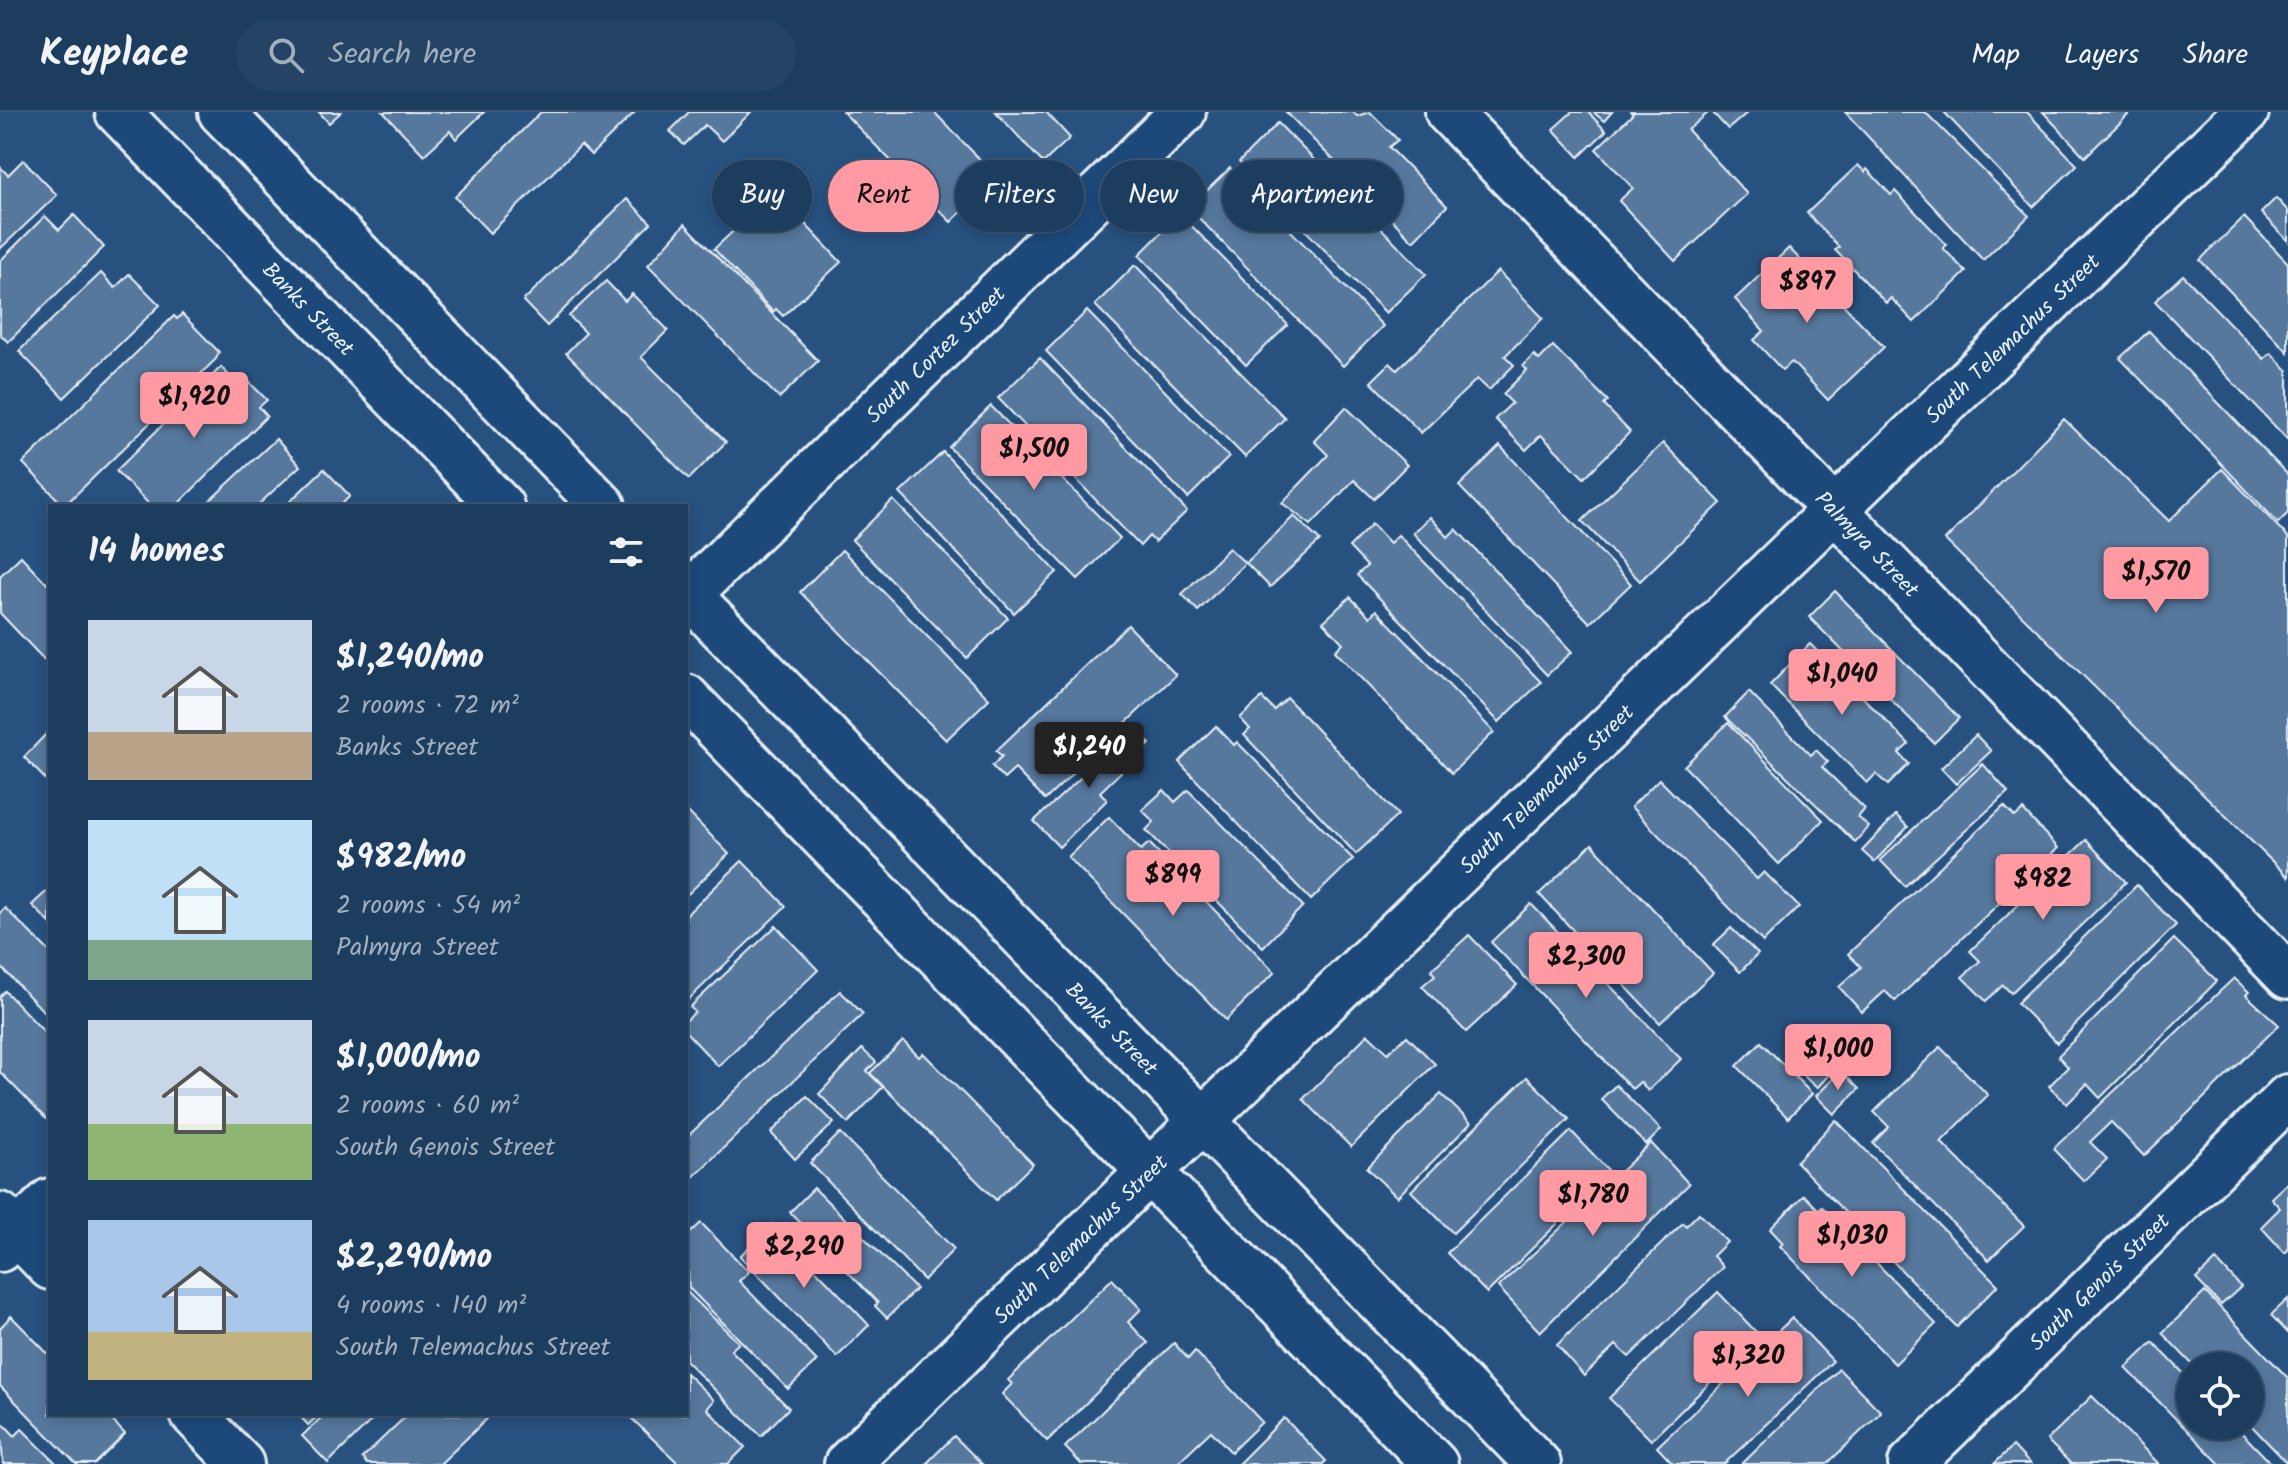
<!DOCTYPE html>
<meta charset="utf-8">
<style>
body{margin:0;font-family:Kalam,sans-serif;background:#254465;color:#f1f3f6;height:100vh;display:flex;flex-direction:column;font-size:30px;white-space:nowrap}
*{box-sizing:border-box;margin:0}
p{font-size:26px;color:#a0aebd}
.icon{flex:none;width:44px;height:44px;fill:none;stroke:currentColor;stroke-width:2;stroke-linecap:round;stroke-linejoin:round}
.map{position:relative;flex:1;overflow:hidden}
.panel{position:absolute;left:48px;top:392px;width:640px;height:912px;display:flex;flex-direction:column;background:#1d3d5f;border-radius:0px;box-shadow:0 4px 12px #0003,0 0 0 2px #3b5674}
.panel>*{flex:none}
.hud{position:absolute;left:712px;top:48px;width:760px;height:72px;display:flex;gap:16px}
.buttons{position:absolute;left:2176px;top:1240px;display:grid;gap:16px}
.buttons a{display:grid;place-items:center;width:88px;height:88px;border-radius:50%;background:#1d3d5f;box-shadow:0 4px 12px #0003,0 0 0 2px #3b5674;font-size:40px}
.price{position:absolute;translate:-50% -68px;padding:0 18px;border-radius:8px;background:#ff9aa2;color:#111;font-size:26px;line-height:52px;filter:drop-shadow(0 2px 4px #0008)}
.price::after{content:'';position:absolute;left:50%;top:48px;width:24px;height:18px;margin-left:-12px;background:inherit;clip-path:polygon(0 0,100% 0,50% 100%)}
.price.active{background:#222;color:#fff}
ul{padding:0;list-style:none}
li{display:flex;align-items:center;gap:24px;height:200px;padding:0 40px}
li span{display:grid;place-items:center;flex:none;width:224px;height:160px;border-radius:0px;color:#555}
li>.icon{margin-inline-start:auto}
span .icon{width:96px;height:96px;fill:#fffc;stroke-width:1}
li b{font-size:34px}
h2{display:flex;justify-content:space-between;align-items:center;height:96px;padding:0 40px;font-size:34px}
.pill{padding:0 28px;border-radius:36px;background:#1d3d5f;box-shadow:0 4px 12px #0003,0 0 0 2px #3b5674;font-size:28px;line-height:72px}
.pill.active{background:#ff9aa2;color:#111}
header{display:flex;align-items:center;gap:48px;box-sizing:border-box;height:112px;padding:0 40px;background:#1d3d5f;border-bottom:2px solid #3b5674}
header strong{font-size:38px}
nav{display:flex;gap:44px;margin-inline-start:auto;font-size:28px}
.search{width:560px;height:72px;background:#254465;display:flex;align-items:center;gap:20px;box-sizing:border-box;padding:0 28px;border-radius:44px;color:#a0aebd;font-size:30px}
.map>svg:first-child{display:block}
.building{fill:#57789d;stroke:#e8f1f8;stroke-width:2}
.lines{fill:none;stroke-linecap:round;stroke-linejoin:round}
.street-casing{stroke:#e8f1f8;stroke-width:50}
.street{stroke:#1f4a7a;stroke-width:44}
.labels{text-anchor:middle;stroke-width:6;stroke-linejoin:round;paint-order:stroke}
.street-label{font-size:22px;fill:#e8f1f8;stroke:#1f4a7a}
</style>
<header>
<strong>Keyplace</strong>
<div class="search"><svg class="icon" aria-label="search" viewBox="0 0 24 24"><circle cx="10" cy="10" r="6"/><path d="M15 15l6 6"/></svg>Search here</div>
<nav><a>Map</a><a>Layers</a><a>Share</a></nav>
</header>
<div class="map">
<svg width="2288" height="1352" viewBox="0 0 2288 1352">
<rect width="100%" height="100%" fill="#27517f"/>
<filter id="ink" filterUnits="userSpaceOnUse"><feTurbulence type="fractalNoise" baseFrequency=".0125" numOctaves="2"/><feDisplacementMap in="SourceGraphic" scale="16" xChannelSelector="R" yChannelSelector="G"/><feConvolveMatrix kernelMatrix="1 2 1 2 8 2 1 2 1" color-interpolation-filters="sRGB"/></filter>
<g filter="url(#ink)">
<g class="building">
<polygon points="319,0 341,0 329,11"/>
<polygon points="383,0 484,0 456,27 450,19 424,43"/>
<polygon points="541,0 635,0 591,43 581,33 490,121 455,85"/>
<polygon points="689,0 751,0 722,29 705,13 684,33 670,19"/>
<polygon points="843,0 934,0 997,65 951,110"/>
<polygon points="996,0 1046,0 1070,26 1043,51"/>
<polygon points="1286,0 1353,0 1357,4 1370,0 1398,28 1389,35 1447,94 1413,129"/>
<polygon points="1572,0 1588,0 1606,19 1579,45 1553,17"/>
<polygon points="1593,0 1612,0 1604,9"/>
<polygon points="1631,0 1709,0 1688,18 1747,82 1675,149 1619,89 1633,76 1596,37 1633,2"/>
<polygon points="1712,0 1748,0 1728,17"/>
<polygon points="1845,0 1925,0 2029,104 1983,148"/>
<polygon points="1944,0 2027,0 2077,53 2033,95"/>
<polygon points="2043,0 2126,0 2128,3 2085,45"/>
<polygon points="1278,11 1426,162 1386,201 1239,50"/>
<polygon points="23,48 57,83 0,137 0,55 8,63"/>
<polygon points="1858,53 1865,60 1867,57 1891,83 1895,79 1947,133 1943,136 1966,160 1914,210 1891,186 1886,191 1835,138 1839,135 1807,101"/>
<polygon points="1230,56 1383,214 1343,254 1189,96"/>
<polygon points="775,80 841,150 783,204 776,197 773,200 714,137"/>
<polygon points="2276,86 2288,99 2288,129 2261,101"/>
<polygon points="627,87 651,111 547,214 523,189"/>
<polygon points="1180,102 1288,213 1246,253 1139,143"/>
<polygon points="74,103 104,135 8,230 0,222 0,149 45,104 59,118"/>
<polygon points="2244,105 2288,151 2288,240 2200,148"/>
<polygon points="685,112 818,249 779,286 648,153"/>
<polygon points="1789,136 1884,235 1828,288 1792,250 1782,258 1754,228 1764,219 1735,187"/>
<polygon points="1135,153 1285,306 1245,345 1095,193"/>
<polygon points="1498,159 1543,206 1505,244 1514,253 1489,278 1477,267 1421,321 1371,270 1390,251 1397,258"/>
<polygon points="101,161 115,176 129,162 160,193 64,286 19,239"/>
<polygon points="2183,163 2264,247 2271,241 2288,259 2288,328 2155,189"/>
<polygon points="606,169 625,189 632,182 668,218 641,245 726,330 689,367 566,241 586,221 569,204"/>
<polygon points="1087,199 1229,345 1188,386 1046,239"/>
<polygon points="182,202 219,240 216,247 64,394 23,351 174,204 177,207"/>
<polygon points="2149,219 2288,363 2288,401 2278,411 2120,246"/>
<polygon points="1553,234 1608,289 1604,293 1630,320 1584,366 1541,323 1526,338 1495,307 1512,291 1503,282 1527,258 1523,254 1534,243 1539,248"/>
<polygon points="1040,246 1187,399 1155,430 1149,424 1140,434 998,286"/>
<polygon points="221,255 239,274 246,267 267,288 259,295 267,304 176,394 151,394 116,359"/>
<polygon points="991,294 1120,426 1078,467 949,335"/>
<polygon points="1346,295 1407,353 1374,387 1354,368 1311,413 1282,391 1328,343 1314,329"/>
<polygon points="2064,307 2169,409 2222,357 2288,425 2288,765 1945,428"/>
<polygon points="276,327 300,354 257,394 204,394"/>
<polygon points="1663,331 1721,391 1640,469 1582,409"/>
<polygon points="1500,334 1631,472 1590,511 1459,374"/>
<polygon points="943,340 1057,460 1014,501 900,381"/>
<polygon points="324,357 350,384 340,394 285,394"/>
<polygon points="893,388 1008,506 967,546 852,428"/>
<polygon points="1294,404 1320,429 1270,475 1246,451"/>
<polygon points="1430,405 1448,425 1456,417 1572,540 1547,563 1413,421"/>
<polygon points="1372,412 1390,431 1398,423 1541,570 1499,610 1357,463 1367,454 1349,435"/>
<polygon points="1229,436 1245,451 1198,499 1182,482"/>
<polygon points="842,438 989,587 946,628 800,480"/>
<polygon points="21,444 50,475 49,553 0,501 0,464"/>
<polygon points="1835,479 1959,606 1934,631 1809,505"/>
<polygon points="1350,485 1370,505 1376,498 1494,620 1452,661 1335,539 1343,531 1323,510"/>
<polygon points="1128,513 1176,563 1045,688 1015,657 1004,667 992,654 1002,644 996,639"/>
<polygon points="1810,532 1909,632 1899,641 1909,652 1888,673 1876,662 1867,671 1770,573"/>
<polygon points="1749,580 1811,643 1816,638 1828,650 1822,655 1865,697 1858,705 1869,715 1855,730 1725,605"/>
<polygon points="1262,586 1274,598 1287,586 1398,703 1356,742 1244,623 1250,617 1240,606"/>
<polygon points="1728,611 1823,708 1779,752 1684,654"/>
<polygon points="1216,614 1234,633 1237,630 1353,747 1311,788 1179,650"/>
<polygon points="1134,616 1150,632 1100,680 1107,688 1059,735 1034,709"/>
<polygon points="50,618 50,672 24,645"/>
<polygon points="1976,623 1991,639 1956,672 1941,656"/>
<polygon points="1983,652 2008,680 1905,774 1880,748"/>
<polygon points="1659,667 1757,767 1764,760 1799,795 1763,830 1631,695"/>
<polygon points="1164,678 1175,690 1188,678 1303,794 1263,835 1146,718 1154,710 1142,698"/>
<polygon points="2004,694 2015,705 2023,698 2058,736 1895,889 1885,879 1862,900 1839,875 1861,855 1848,842"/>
<polygon points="686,698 729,742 686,784"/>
<polygon points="1896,703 1908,715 1874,750 1862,739"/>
<polygon points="1109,705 1141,738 1149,731 1275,860 1226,908 1068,745"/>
<polygon points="2086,728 2126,770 2011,881 2003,873 1986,889 1962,865 1980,849 1970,839"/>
<polygon points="1592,732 1713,861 1660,911 1539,782"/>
<polygon points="742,749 786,794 686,890 686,803"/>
<polygon points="2137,773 2176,813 2057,931 2017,891"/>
<polygon points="50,776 50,811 32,793"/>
<polygon points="1531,792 1681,947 1648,979 1640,970 1632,977 1491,830"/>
<polygon points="5,796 50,840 50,906 0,854 0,801"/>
<polygon points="776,814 818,858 718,954 686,920 686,909 695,900 690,895"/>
<polygon points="1731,816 1758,842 1740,860 1713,833"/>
<polygon points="1469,823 1517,873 1466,920 1422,874 1435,863 1431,858"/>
<polygon points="2174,827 2217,869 2100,986 2087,972 2067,992 2049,974 2068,955 2058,944"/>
<polygon points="2234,866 2249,880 2246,883 2279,913 2144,1044 2111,1010 2090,1030 2107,1047 2084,1069 2053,1037"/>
<polygon points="5,879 50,926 50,1011 0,960 0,884"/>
<polygon points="840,879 863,902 686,1072 686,1026"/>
<polygon points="1368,922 1388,941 1407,924 1435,952 1351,1035 1303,987"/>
<polygon points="903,929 919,945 923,941 1033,1052 996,1088 870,961"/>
<polygon points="1761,930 1812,982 1788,1006 1737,954"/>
<polygon points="1940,935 1988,983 1941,1030 2024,1114 1989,1148 1873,1031 1889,1015 1874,1000"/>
<polygon points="862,937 876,950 867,959 883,975 848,1011 819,982"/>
<polygon points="1814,937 1834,957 1817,976 1795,956"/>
<polygon points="1841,959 1859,977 1834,1002 1816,984"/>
<polygon points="1527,965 1569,1007 1453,1121 1411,1079"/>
<polygon points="1616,973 1661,1018 1646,1033 1601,987"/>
<polygon points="1441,982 1471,1011 1397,1085 1367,1056"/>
<polygon points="807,984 834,1011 795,1047 771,1021"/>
<polygon points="1836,1008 1998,1173 1957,1215 1796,1050"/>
<polygon points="1571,1019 1610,1060 1487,1181 1447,1141"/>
<polygon points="840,1021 954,1137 924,1168 810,1051"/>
<polygon points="1651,1031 1689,1072 1540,1220 1498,1175"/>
<polygon points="2288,1070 2288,1138 2285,1141 2261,1115 2280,1096 2271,1086"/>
<polygon points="814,1076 916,1177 887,1206 875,1194 878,1191 790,1100"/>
<polygon points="1804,1083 1819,1098 1822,1095 1936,1212 1895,1252 1780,1134 1783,1131 1770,1117"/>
<polygon points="1699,1101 1727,1130 1713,1144 1723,1155 1629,1245 1616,1233 1584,1264 1557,1233 1683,1111 1686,1114"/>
<polygon points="701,1111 749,1160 739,1169 817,1249 788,1277 689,1176 686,1125"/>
<polygon points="772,1112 869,1213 837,1245 740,1144"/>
<polygon points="2216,1148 2241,1175 2221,1193 2196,1167"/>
<polygon points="1112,1167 1141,1197 1128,1210 1148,1231 1047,1329 1002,1282 1012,1272 1008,1268"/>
<polygon points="686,1179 739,1231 731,1238 789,1296 761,1324 686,1249"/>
<polygon points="1718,1180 1759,1223 1651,1328 1609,1286"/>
<polygon points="2205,1180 2288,1266 2288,1352 2250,1312 2250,1254 2194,1254 2162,1221"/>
<polygon points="2288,1187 2288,1221 2271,1203"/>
<polygon points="11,1204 50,1244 50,1302 106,1302 125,1322 95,1352 76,1352 0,1274 0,1216"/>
<polygon points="1792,1206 1833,1249 1724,1352 1673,1352 1657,1335"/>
<polygon points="2153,1230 2190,1268 2190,1314 2235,1314 2272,1352 2220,1352 2126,1256"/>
<polygon points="1174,1231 1188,1247 1195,1239 1262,1310 1231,1340 1211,1319 1176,1352 1081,1352 1065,1335"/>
<polygon points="1839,1257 1881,1300 1827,1352 1742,1352"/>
<polygon points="686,1261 714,1288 707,1297 745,1335 728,1352 679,1352 627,1302 686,1302"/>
<polygon points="2092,1284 2159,1352 2071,1352 2047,1328"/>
<polygon points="298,1302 320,1302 308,1313"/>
<polygon points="325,1302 378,1302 328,1351 302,1324"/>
<polygon points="408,1302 492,1302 440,1352 367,1352 362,1346"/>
<polygon points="1284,1306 1326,1349 1323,1352 1238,1352"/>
<polygon points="0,1308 15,1324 22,1317 57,1352 3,1352"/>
<polygon points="954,1324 982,1352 926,1352"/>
<polygon points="2013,1334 2030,1352 1994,1352"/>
</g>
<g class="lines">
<g class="street-casing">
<g id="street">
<path id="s1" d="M118,0L501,394"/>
<polyline points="221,0 603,394"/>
<path id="s2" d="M1448,0L2288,864"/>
<path id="s3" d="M686,480L1538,1352"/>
<path id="s4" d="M686,485L1183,0"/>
<polyline points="686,585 1435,1352"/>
<polyline points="0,1103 50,1155"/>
<polyline points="0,1137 50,1089"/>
<polyline points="193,1302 241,1352"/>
<path id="s5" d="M847,1352L2246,0"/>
<path id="s6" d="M1911,1352L2288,985"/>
</g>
</g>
<use href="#street" class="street"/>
</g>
</g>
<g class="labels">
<g class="street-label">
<text dy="8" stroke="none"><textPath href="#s1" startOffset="274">Banks Street</textPath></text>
<text dy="8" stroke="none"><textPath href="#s5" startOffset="1620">South Telemachus Street</textPath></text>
<text dy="8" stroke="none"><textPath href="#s4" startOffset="348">South Cortez Street</textPath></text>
<text dy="8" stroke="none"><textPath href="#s2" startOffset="602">Palmyra Street</textPath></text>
<text dy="8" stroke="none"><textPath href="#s5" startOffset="972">South Telemachus Street</textPath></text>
<text dy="8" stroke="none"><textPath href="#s3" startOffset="610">Banks Street</textPath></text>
<text dy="8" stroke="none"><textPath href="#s5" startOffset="324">South Telemachus Street</textPath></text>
<text dy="8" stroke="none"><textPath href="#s6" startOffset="262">South Genois Street</textPath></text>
</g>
</g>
</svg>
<div class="buttons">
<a><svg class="icon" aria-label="locate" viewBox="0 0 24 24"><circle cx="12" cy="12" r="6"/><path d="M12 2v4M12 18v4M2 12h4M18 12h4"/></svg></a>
</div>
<b class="price" style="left:1807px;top:213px">$897</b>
<b class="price" style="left:194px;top:328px">$1,920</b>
<b class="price" style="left:1034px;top:380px">$1,500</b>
<b class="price" style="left:2156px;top:503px">$1,570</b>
<b class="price" style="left:1842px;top:605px">$1,040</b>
<b class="price active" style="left:1089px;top:678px">$1,240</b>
<b class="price" style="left:1173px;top:806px">$899</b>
<b class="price" style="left:2043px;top:810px">$982</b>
<b class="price" style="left:1586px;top:888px">$2,300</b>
<b class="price" style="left:1838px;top:980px">$1,000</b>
<b class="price" style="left:1593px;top:1126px">$1,780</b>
<b class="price" style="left:1852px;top:1167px">$1,030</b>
<b class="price" style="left:804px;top:1178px">$2,290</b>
<b class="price" style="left:1748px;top:1287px">$1,320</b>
<div class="hud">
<a class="pill">Buy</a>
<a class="pill active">Rent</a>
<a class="pill">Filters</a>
<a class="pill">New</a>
<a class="pill">Apartment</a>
</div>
<section class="panel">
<h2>14 homes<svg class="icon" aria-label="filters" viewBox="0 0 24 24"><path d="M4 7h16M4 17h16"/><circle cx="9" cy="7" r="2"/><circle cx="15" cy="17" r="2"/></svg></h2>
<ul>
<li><span style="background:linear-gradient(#c9d6e8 70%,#b9a48a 0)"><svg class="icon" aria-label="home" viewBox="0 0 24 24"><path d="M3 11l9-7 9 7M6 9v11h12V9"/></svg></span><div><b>$1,240/mo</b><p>2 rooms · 72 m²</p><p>Banks Street</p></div></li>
<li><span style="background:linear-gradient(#bfe0f5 75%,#7fa58c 0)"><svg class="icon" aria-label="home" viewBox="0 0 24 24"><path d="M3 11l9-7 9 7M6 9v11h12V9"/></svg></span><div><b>$982/mo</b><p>2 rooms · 54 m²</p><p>Palmyra Street</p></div></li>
<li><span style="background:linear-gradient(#c9d6e8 65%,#8fb573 0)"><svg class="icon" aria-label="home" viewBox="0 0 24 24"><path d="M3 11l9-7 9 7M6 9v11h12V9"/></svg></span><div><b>$1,000/mo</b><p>2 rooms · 60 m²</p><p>South Genois Street</p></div></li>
<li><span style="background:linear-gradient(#a9c7e8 70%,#c2b280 0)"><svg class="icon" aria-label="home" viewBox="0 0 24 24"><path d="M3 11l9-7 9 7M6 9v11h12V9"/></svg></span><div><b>$2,290/mo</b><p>4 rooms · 140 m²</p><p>South Telemachus Street</p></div></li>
</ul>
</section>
</div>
